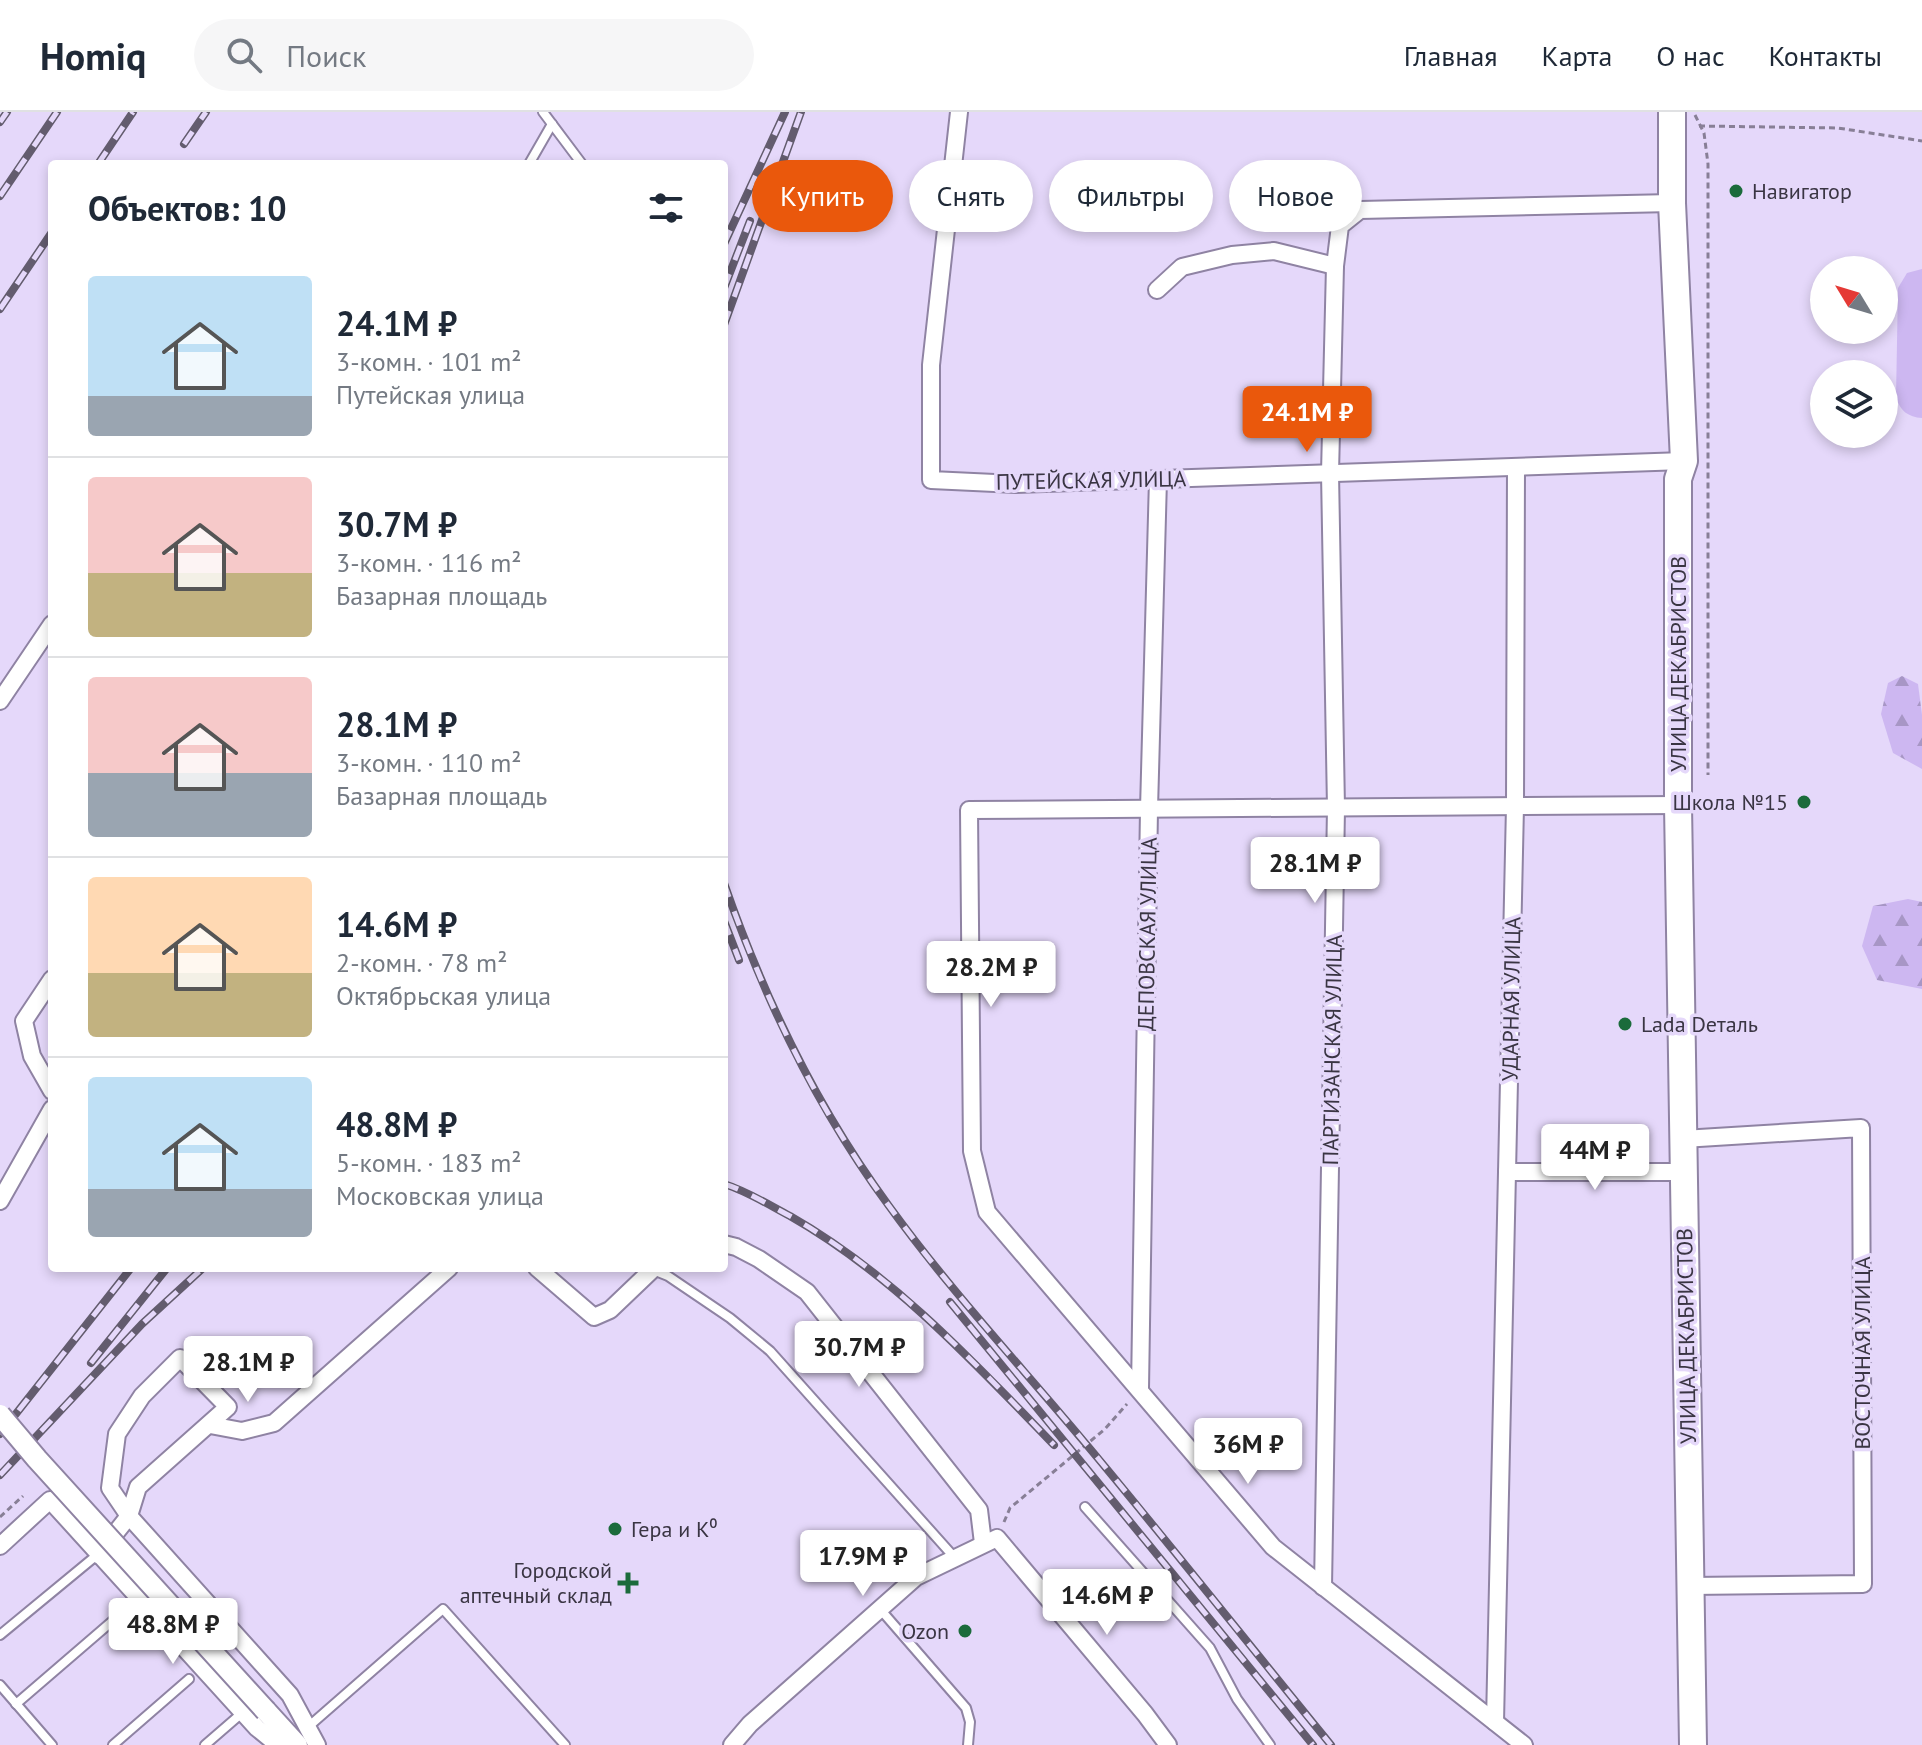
<!DOCTYPE html>
<html lang="ru">
<meta charset="utf-8">
<style>
body{margin:0;font-family:"PT Sans",sans-serif;background:#f6f6f7;color:#1f2937;height:100vh;display:flex;flex-direction:column;font-size:30px;white-space:nowrap}
*{box-sizing:border-box;margin:0}
p{font-size:26px;color:#747a83}
.icon{flex:none;width:44px;height:44px;fill:none;stroke:currentColor;stroke-width:2;stroke-linecap:round;stroke-linejoin:round}
.map{position:relative;flex:1;overflow:hidden}
.panel{position:absolute;left:48px;top:48px;width:680px;height:1112px;display:flex;flex-direction:column;background:#fff;border-radius:8px;box-shadow:0 4px 12px #0003}
.panel>*{flex:none}
.guide{position:absolute;left:752px;top:48px;width:760px;height:72px;display:flex;gap:16px}
.needle{width:52px;rotate:308deg}
.fabs{position:absolute;left:1810px;top:144px;display:grid;gap:16px}
.fabs a{display:grid;place-items:center;width:88px;height:88px;border-radius:50%;background:#fff;box-shadow:0 4px 12px #0003;font-size:40px}
.price{position:absolute;translate:-50% -68px;padding:0 18px;border-radius:8px;background:#fff;color:#222;font-size:26px;line-height:52px;filter:drop-shadow(0 2px 4px #0008)}
.price::after{content:'';position:absolute;left:50%;top:48px;width:24px;height:18px;margin-left:-12px;background:inherit;clip-path:polygon(0 0,100% 0,50% 100%)}
.price.selected{background:#ea580c;color:#fff}
ul{padding:0;list-style:none}
li{display:flex;align-items:center;gap:24px;height:200px;padding:0 40px}
li+li{border-top:2px solid #e0e1e3}
li span{display:grid;place-items:center;flex:none;width:224px;height:160px;border-radius:8px;color:#555}
li>.icon{margin-inline-start:auto}
span .icon{width:96px;height:96px;fill:#fffc;stroke-width:1}
li b{font-size:34px}
h2{display:flex;justify-content:space-between;align-items:center;height:96px;padding:0 40px;font-size:34px}
.tag{padding:0 28px;border-radius:36px;background:#fff;box-shadow:0 4px 12px #0003;font-size:28px;line-height:72px}
.tag.selected{background:#ea580c;color:#fff}
header{display:flex;align-items:center;gap:48px;box-sizing:border-box;height:112px;padding:0 40px;background:#fff;border-bottom:2px solid #e0e1e3}
header strong{font-size:38px}
nav{display:flex;gap:44px;margin-inline-start:auto;font-size:28px}
.search{width:560px;height:72px;background:#f6f6f7;display:flex;align-items:center;gap:20px;box-sizing:border-box;padding:0 28px;border-radius:44px;color:#747a83;font-size:30px}
.map>svg:first-child{display:block}
.forest{fill:url(#forest-firs)}
.pitch{fill:#cdb7f1}
.lines{fill:none;stroke-linecap:round;stroke-linejoin:round}
.service-casing{stroke:#8f83a3;stroke-width:12}
.minor-casing{stroke:#8f83a3;stroke-width:20}
.tertiary-casing{stroke:#8f83a3;stroke-width:24}
.primary-casing{stroke:#8f83a3;stroke-width:30}
.path{stroke:#887f96;stroke-width:3;stroke-dasharray:6 4;stroke-linecap:butt}
.service{stroke:#fff;stroke-width:8}
.minor{stroke:#fff;stroke-width:16}
.tertiary{stroke:#fff;stroke-width:20}
.primary{stroke:#fff;stroke-width:26}
.rail-casing{stroke:#635c6e;stroke-width:8}
.rail{stroke:#e5d8fa;stroke-width:5;stroke-dasharray:15;stroke-linecap:butt}
.tertiary-bridge-casing{stroke:#8f83a3;stroke-width:24;stroke-linecap:butt}
.tertiary-bridge{stroke:#fff;stroke-width:20}
.poi-dot{fill:#1b6b3b;stroke:#e5d8fa;stroke-width:3}
.labels{text-anchor:middle;stroke-width:7;stroke-linejoin:round;paint-order:stroke}
.poi-label{font-size:22px;fill:#3a3543;stroke:#e5d8fa;text-anchor:start}
.street-label{font-size:22px;fill:#3a3543;stroke:#e5d8fa}
</style>
<header>
<strong>Homiq</strong>
<div class="search"><svg class="icon" aria-label="search" viewBox="0 0 24 24"><circle cx="10" cy="10" r="6"/><path d="M15 15l6 6"/></svg>Поиск</div>
<nav><a>Главная</a><a>Карта</a><a>О нас</a><a>Контакты</a></nav>
</header>
<div class="map">
<svg width="1922" height="1633" viewBox="0 0 1922 1633">
<defs>
<pattern id="forest-firs" width="22" height="20" patternUnits="userSpaceOnUse" patternTransform="scale(2)"><rect width="22" height="20" fill="#cdb7f1"/><path d="M5 1l3.5 6h-7zM16 11l3.5 6h-7z" fill="#a796c5"/></pattern>
</defs>
<rect width="100%" height="100%" fill="#e5d8fa"/>
<g class="forest">
<polygon points="1902,564 1918,572 1922,603 1922,657 1893,641 1881,602 1888,571"/>
<polygon points="1908,787 1922,790 1922,877 1877,868 1862,834 1873,794"/>
</g>
<path class="pitch" d="M1922,157V306C1908,305 1900,299 1896,285L1898,176L1907,161Z"/>
<g class="lines">
<g class="service-casing">
<g id="service">
<polyline points="543,0 582,52"/>
<polyline points="529,52 552,12"/>
<polyline points="653,1158 668,1164 730,1206 770,1239 954,1445"/>
<polyline points="1085,1395 1210,1536 1237,1587 1270,1633"/>
<polyline points="880,1497 966,1596 970,1610 968,1633"/>
<polyline points="0,1523 97,1443"/>
<polyline points="0,1573 52,1633"/>
<polyline points="16,1592 138,1487"/>
<polyline points="308,1615 443,1497 565,1633"/>
<polyline points="113,1633 189,1567"/>
<polyline points="205,1633 242,1601"/>
</g>
</g>
<g class="minor-casing">
<g id="minor">
<polyline points="959,0 931,253 931,368 1016,372 1684,349"/>
<polyline points="1157,178 1182,155 1232,143 1274,139 1335,154"/>
<polyline points="0,589 52,512"/>
<polyline points="52,867 24,909 32,944 52,979"/>
<polyline points="1683,1027 1861,1016 1863,1472 1690,1474"/>
<polyline points="1507,1060 1684,1060"/>
<polyline points="0,1089 52,997"/>
<polyline points="724,1132 736,1135 759,1147 807,1180 979,1398 983,1431"/>
<polyline points="537,1156 594,1205 610,1198 654,1156"/>
<polyline points="1140,1277 1149,697 1158,367"/>
<polyline points="210,1313 242,1319 274,1311 449,1156"/>
<polyline points="0,1434 50,1388 257,1616 278,1633"/>
<polyline points="98,1443 129,1404 110,1376 117,1322 142,1284 180,1246 228,1295 138,1375 129,1404 290,1583 317,1633"/>
<polyline points="1323,1475 1336,696 1330,361 1335,154 1340,114 1360,98 1672,91"/>
<polyline points="1495,1610 1515,694 1516,355"/>
<polyline points="732,1633 750,1612 916,1465 997,1426 1145,1602 1168,1633"/>
<polyline points="1524,1633 1273,1435 987,1100 972,1039 969,698 1678,693"/>
</g>
</g>
<g class="tertiary-casing">
<polyline id="tertiary" points="266,1599 297,1633"/>
</g>
<g class="primary-casing">
<polyline id="primary" points="1672,0 1672,91 1684,349 1678,367 1678,693 1693,1633"/>
</g>
<g class="path">
<polyline points="1695,3 1704,21 1708,52 1708,663"/>
<polyline points="1699,14 1838,16 1922,29"/>
<polyline points="0,1405 23,1384"/>
<polyline points="1004,1410 1010,1396 1105,1317 1127,1292"/>
</g>
<use href="#service" class="service"/>
<use href="#minor" class="minor"/>
<use href="#tertiary" class="tertiary"/>
<use href="#primary" class="primary"/>
<g class="rail-casing">
<g id="rail">
<polyline points="0,10 7,0"/>
<polyline points="184,32 206,0"/>
<polyline points="98,52 133,0"/>
<polyline points="0,84 57,0"/>
<polyline points="724,132 785,0"/>
<polyline points="724,176 750,109"/>
<polyline points="0,197 52,120"/>
<polyline points="724,213 801,0"/>
<path d="M724,771C764,886 816,995 889,1094C949,1177 1020,1253 1086,1332C1169,1431 1249,1533 1331,1633"/>
<polyline points="724,809 739,848"/>
<path d="M724,1072C747,1079 769,1093 790,1104C892,1162 973,1249 1054,1333"/>
<polyline points="950,1190 1313,1633"/>
<polyline points="91,1251 167,1156"/>
<polyline points="0,1322 131,1156"/>
<polyline points="0,1363 142,1212 203,1156"/>
</g>
</g>
<use href="#rail" class="rail"/>
<g class="tertiary-bridge-casing">
<polyline id="tertiary-bridge" points="0,1303 37,1347 266,1599"/>
</g>
<use href="#tertiary-bridge" class="tertiary-bridge"/>
</g>
<g class="poi-dot">
<circle cx="1736" cy="79" r="8"/>
<circle cx="1804" cy="690" r="8"/>
<circle cx="1625" cy="912" r="8"/>
<circle cx="615" cy="1417" r="8"/>
<path d="M624 1459h8v8h8v8h-8v8h-8v-8h-8v-8h8z"/>
<circle cx="965" cy="1519" r="8"/>
</g>
<g class="labels">
<g class="poi-label">
<text x="1752" y="87">Навигатор</text>
<text x="1788" y="698" text-anchor="end">Школа №15</text>
<text x="1641" y="920">Lada Dеталь</text>
<text x="631" y="1425">Гера и К⁰</text>
<text x="612" y="1466" text-anchor="end">Городской<tspan x="612" dy="25">аптечный склад</tspan></text>
<text x="949" y="1527" text-anchor="end">Ozon</text>
</g>
<g class="street-label">
<text transform="translate(1091 368) rotate(-1)" y="8">ПУТЕЙСКАЯ УЛИЦА</text>
<text transform="translate(1678 552) rotate(-90)" y="8">УЛИЦА ДЕКАБРИСТОВ</text>
<text transform="translate(1147 822) rotate(-89)" y="8">ДЕПОВСКАЯ УЛИЦА</text>
<text transform="translate(1511 887) rotate(-89)" y="8">УДАРНАЯ УЛИЦА</text>
<text transform="translate(1332 938) rotate(-89)" y="8">ПАРТИЗАНСКАЯ УЛИЦА</text>
<text transform="translate(1686 1224) rotate(-91)" y="8">УЛИЦА ДЕКАБРИСТОВ</text>
<text transform="translate(1862 1241) rotate(-90)" y="8">ВОСТОЧНАЯ УЛИЦА</text>
</g>
</g>
</svg>
<div class="fabs">
<a><svg class="needle" viewBox="-14 -14 28 28"><path d="M0-13l5 13h-10z" fill="#e53935"/><path d="M0 13l5-13h-10z" fill="#747a83"/></svg></a>
<a><svg class="icon" aria-label="layers" viewBox="0 0 24 24"><path d="M12 4l9 5-9 5-9-5zM3 14l9 5 9-5"/></svg></a>
</div>
<b class="price selected" style="left:1307px;top:342px">24.1M ₽</b>
<b class="price" style="left:1315px;top:793px">28.1M ₽</b>
<b class="price" style="left:991px;top:897px">28.2M ₽</b>
<b class="price" style="left:1595px;top:1080px">44M ₽</b>
<b class="price" style="left:859px;top:1277px">30.7M ₽</b>
<b class="price" style="left:248px;top:1292px">28.1M ₽</b>
<b class="price" style="left:1248px;top:1374px">36M ₽</b>
<b class="price" style="left:863px;top:1486px">17.9M ₽</b>
<b class="price" style="left:1107px;top:1525px">14.6M ₽</b>
<b class="price" style="left:173px;top:1554px">48.8M ₽</b>
<div class="guide">
<a class="tag selected">Купить</a>
<a class="tag">Снять</a>
<a class="tag">Фильтры</a>
<a class="tag">Новое</a>
</div>
<section class="panel">
<h2>Объектов: 10<svg class="icon" aria-label="filters" viewBox="0 0 24 24"><path d="M4 7h16M4 17h16"/><circle cx="9" cy="7" r="2"/><circle cx="15" cy="17" r="2"/></svg></h2>
<ul>
<li><span style="background:linear-gradient(#bfe0f5 75%,#9aa5b1 0)"><svg class="icon" aria-label="home" viewBox="0 0 24 24"><path d="M3 11l9-7 9 7M6 9v11h12V9"/></svg></span><div><b>24.1M ₽</b><p>3-комн. · 101 m²</p><p>Путейская улица</p></div></li>
<li><span style="background:linear-gradient(#f6c9c9 60%,#c2b280 0)"><svg class="icon" aria-label="home" viewBox="0 0 24 24"><path d="M3 11l9-7 9 7M6 9v11h12V9"/></svg></span><div><b>30.7M ₽</b><p>3-комн. · 116 m²</p><p>Базарная площадь</p></div></li>
<li><span style="background:linear-gradient(#f6c9c9 60%,#9aa5b1 0)"><svg class="icon" aria-label="home" viewBox="0 0 24 24"><path d="M3 11l9-7 9 7M6 9v11h12V9"/></svg></span><div><b>28.1M ₽</b><p>3-комн. · 110 m²</p><p>Базарная площадь</p></div></li>
<li><span style="background:linear-gradient(#ffd9b3 60%,#c2b280 0)"><svg class="icon" aria-label="home" viewBox="0 0 24 24"><path d="M3 11l9-7 9 7M6 9v11h12V9"/></svg></span><div><b>14.6M ₽</b><p>2-комн. · 78 m²</p><p>Октябрьская улица</p></div></li>
<li><span style="background:linear-gradient(#bfe0f5 70%,#9aa5b1 0)"><svg class="icon" aria-label="home" viewBox="0 0 24 24"><path d="M3 11l9-7 9 7M6 9v11h12V9"/></svg></span><div><b>48.8M ₽</b><p>5-комн. · 183 m²</p><p>Московская улица</p></div></li>
</ul>
</section>
</div>
